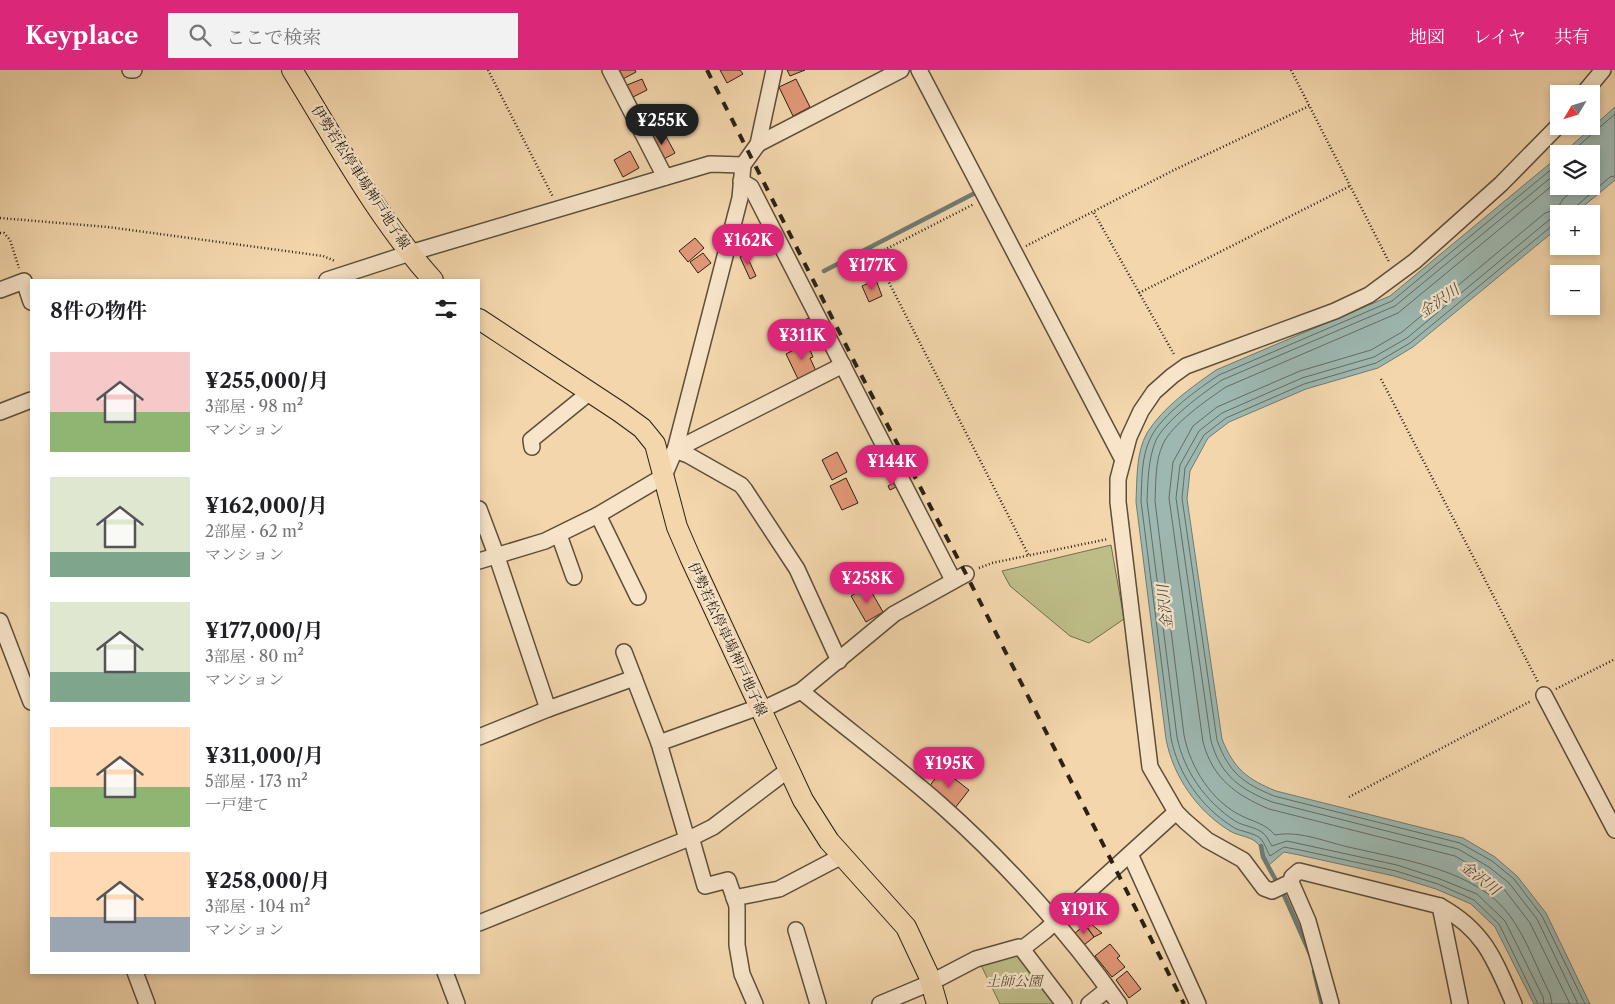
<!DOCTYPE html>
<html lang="ja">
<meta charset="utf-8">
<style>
body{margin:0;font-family:"Libre Caslon Text","Noto Serif JP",serif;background:#f2f2f2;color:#202124;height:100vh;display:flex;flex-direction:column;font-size:19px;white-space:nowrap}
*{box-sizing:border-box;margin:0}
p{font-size:16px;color:#757577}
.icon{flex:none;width:28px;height:28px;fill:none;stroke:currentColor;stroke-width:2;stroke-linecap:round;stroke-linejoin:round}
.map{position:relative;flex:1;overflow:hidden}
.drawer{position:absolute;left:30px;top:209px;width:450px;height:695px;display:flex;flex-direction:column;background:#fff;border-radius:0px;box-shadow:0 2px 8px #0003}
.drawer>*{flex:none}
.needle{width:32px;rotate:232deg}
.buttons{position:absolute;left:1550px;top:15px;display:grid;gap:10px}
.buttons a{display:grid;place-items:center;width:50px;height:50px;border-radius:0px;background:#fff;box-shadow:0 2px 8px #0003;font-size:25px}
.price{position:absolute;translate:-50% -42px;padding:0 11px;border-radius:18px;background:#db2777;color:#fff;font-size:16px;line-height:32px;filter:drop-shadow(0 1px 2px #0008)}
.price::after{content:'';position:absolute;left:50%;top:30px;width:15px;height:11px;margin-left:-8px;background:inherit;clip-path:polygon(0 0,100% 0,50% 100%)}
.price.on{background:#222;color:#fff}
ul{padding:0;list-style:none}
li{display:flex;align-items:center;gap:15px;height:125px;padding:0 20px}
li span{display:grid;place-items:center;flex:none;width:140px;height:100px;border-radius:0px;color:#555}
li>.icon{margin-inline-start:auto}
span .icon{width:60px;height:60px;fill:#fffc;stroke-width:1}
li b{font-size:21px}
h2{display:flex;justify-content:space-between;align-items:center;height:60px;padding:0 20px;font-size:21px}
header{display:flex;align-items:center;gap:30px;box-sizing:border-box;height:70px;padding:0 25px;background:#db2777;color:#fff}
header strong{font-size:24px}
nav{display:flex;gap:28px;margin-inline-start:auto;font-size:18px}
.search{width:350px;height:45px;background:#f2f2f2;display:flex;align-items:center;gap:12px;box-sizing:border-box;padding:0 18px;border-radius:0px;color:#757577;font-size:19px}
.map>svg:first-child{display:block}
.green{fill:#bdbd88;stroke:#746e4e}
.water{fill:#9db8b1;stroke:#707b72}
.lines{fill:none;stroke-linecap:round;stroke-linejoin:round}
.shore{stroke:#646c62;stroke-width:1}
.stream{stroke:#707b72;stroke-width:4.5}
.building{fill:#e19777;stroke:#2c2014}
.minor-casing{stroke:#5e4e3a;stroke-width:18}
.major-casing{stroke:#2c2014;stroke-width:22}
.path{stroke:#2c2014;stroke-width:2.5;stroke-dasharray:1 2.5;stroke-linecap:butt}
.minor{stroke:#f7e4c9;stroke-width:15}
.major{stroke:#f3d6ac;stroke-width:20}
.rail{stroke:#2c2014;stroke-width:4;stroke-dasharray:9 9;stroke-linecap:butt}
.labels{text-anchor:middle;stroke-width:4.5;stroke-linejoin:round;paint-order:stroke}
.street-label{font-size:14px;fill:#2c2014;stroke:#f7e4c9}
.park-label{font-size:14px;font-style:italic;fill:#584f37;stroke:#f7e4c9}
.water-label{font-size:15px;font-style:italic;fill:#4e4e43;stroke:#f7e4c9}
</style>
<header>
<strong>Keyplace</strong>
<div class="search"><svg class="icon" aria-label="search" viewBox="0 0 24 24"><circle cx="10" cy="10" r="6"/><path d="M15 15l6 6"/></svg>ここで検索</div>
<nav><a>地図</a><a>レイヤ</a><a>共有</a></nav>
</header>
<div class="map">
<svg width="1615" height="934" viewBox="0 0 1615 934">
<rect width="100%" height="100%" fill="#f3d6ac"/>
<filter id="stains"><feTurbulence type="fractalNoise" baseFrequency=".004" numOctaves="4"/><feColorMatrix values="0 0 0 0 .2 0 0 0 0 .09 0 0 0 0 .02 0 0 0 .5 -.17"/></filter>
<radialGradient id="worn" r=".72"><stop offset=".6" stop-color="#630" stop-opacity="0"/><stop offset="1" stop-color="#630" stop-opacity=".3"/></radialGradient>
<g class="green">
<polygon points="1111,475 1124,549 1089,573 1070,566 1010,516 1002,501"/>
<polygon points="1020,882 1060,934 1000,934 980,893"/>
</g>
<path class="water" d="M1615,37V110L1574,144H1559V157L1413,277L1378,298L1306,319L1229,352L1208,368L1190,401L1187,429L1222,669C1234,699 1247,709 1276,721L1463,768L1495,787L1517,806L1546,843L1590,934H1534L1495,857L1471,834L1436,819L1394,806L1299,785L1284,782L1269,795C1266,788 1261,776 1256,772C1249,766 1238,766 1230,761C1197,741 1173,706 1166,669L1136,432C1137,410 1136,382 1147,363C1163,337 1192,317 1216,300L1390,226L1559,86V116H1591V84H1562Z"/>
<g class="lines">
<g class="shore">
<polyline points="1569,84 1615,44"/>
<polyline points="1571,144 1574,138 1610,107 1615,106"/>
<path d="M1559,147L1549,150L1407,268L1374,287L1302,308L1222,343L1199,361L1180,395L1176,428L1211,671C1221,706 1240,719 1272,732L1458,779L1489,797L1509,813L1537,849L1578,934"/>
<path d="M1559,153L1553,155L1410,273L1376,293L1304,314L1226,348L1204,365L1185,398L1182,428L1217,670C1229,703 1243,713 1274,726L1460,773L1492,791L1514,809L1542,846L1585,934"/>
<path d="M1538,934L1499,854L1474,830L1438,814L1396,801L1300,780L1284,777L1270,786C1267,781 1265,774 1261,769C1254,762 1240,762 1233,757C1201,737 1178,704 1171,668L1141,431C1142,410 1141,386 1151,367C1162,345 1199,318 1219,305L1392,231L1559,93"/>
<path d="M1544,934L1543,927L1505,851L1477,824L1440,809L1397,795L1287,771L1272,776C1269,772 1267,766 1263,763C1256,757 1243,756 1235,751C1205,731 1184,701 1177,667L1147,431C1148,411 1148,389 1156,370C1166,350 1203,323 1222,310L1395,236L1559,101"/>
<path d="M1552,934L1550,924C1537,899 1527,869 1510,846C1477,800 1404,790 1353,778C1328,773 1300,760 1275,765C1266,754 1254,752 1242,746C1212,732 1190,697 1184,665L1155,431C1156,412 1155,391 1163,374C1172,354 1208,329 1226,317L1398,243L1559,110"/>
<path d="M1570,934L1530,853L1504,819L1484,803L1455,786L1269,739C1236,725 1213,709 1203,672L1169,428L1173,392L1193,356L1217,337L1300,301L1371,280L1402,262L1545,143L1557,139L1563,129L1578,116"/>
</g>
<g class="stream">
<polyline points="824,201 975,123"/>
<polyline points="1261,776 1263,787 1284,825 1311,886"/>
<polyline points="1314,901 1322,934"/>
</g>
</g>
<g class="building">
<polygon points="616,0 635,0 636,2 621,10"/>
<polygon points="720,0 740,0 743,4 727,13"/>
<polygon points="787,0 805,0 790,6"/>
<polygon points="642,9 647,20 633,27 627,15"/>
<polygon points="796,9 810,37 793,46 779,17"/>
<polygon points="663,61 675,83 662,90 650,68"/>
<polygon points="630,81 639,98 623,107 614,90"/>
<polygon points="695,168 704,178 688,192 679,181"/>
<polygon points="703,183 711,193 698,203 690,192"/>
<polygon points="746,184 756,206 750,209 740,187"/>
<polygon points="876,210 882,226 869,232 862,216"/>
<polygon points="809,248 816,261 802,268 795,254"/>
<polygon points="807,273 813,287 810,288 816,301 798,309 786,284"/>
<polygon points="837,382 847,402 832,410 822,390"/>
<polygon points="846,408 858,433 842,440 830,416"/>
<polygon points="893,413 896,417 890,420 888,416"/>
<polygon points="868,516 883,542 866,552 851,526"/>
<polygon points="942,699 969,720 955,738 929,717"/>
<polygon points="1091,854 1102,863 1094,867 1087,857"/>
<polygon points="1085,855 1094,867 1084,875 1075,863"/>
<polygon points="1110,874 1120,886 1117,888 1125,897 1112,907 1095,886"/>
<polygon points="1127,901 1141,919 1129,928 1116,910"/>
</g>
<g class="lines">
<g class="minor-casing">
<g id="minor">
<polyline points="130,0 134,0"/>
<polyline points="610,0 665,107"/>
<polyline points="919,0 1122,388"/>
<polyline points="1583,24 1603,0"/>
<polyline points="758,74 901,0"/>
<polyline points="741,111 751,117 953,510"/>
<polyline points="327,210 410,183 710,94 743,95"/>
<polyline points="0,220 24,211 31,232"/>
<polyline points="0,342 31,330"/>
<polyline points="532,377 531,370 590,322"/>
<polyline points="675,380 688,385 741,415 745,420 797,499 839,591"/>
<polyline points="675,380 843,295"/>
<polyline points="479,439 497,487 548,639"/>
<polyline points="598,445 638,527"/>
<polyline points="559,465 574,507"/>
<polyline points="479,491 545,471 598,445 664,406 675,380 740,128 743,95 758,74 774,0"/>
<polyline points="0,551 31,632"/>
<polyline points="624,582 659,673 687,769"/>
<path d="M801,621C848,660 897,696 942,736C1006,793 1070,864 1119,934"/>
<polyline points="1544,625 1615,760"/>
<polyline points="761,640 801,621 894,544 966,504"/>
<polyline points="479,667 548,639 634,608"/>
<polyline points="659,673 759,637"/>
<polyline points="691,767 705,816 728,810 737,836 737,875 742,904 755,934"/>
<polyline points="1130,784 1198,934"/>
<polyline points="1291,812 1272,821 1264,818 1243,790 1207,770 1185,751 1176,742 1150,697 1118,432 1118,409 1129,367 1141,341 1154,322 1172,306 1186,296 1335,241 1369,225 1415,191 1501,114 1559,55"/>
<polyline points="734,828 779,819 842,786"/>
<polyline points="1440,836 1460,934"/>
<polyline points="479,853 697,765 713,757 788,700"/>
<polyline points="796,860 818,934"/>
<polyline points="1022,879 1064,934"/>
<polyline points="135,902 147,934"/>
<polyline points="445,902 457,934"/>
<polyline points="880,934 930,913 976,889 1019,877 1022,879 1045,861 1176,742"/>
<polyline points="1089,934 1108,919"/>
<path d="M1331,934L1308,851L1291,812L1292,807L1299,801L1440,836C1485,861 1494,889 1514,934"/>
</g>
</g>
<g class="major-casing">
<g id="major">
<path d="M292,0C336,71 377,148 433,210"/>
<polyline points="479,249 620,342 642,358 655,374 677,457 690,487 803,730 829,771 906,857 929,906 937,934"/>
</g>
</g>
<g class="path">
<polyline points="488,0 553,127"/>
<polyline points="1291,0 1389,192"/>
<polyline points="1094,143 1175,286"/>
<polyline points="0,148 108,157 323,186 335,191"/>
<polyline points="0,163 4,163 10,170 19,198"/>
<polyline points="1026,176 1176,99 1309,36"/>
<polyline points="876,184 879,193 1029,486"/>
<polyline points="853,196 974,134"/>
<polyline points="1139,223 1350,116"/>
<polyline points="1381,309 1538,612"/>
<polyline points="979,498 992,493 1108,469"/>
<polyline points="1556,619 1615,589"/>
<polyline points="1349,727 1531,631"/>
</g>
<use href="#minor" class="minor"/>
<use href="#major" class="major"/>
<polyline class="rail" points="707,0 858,299 966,504 1184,934"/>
</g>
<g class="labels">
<g class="street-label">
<text transform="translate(361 107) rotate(57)" y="5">伊勢若松停車場神戸地子線</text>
<text transform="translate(728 569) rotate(65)" y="5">伊勢若松停車場神戸地子線</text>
</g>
<g class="park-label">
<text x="1014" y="916">土師公園</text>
</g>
<g class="water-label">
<text transform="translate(1439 231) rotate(-35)" y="5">金沢川</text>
<text transform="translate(1165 537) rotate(-96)" y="5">金沢川</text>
<text transform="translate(1480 808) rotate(38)" y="5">金沢川</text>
</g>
</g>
<rect width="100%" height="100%" filter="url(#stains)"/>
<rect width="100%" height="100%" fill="url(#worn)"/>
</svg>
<div class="buttons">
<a><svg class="needle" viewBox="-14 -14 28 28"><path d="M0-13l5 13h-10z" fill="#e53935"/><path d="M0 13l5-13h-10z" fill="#757577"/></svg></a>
<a><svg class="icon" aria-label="layers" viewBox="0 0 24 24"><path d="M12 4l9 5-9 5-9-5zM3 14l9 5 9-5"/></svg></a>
<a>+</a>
<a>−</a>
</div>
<b class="price on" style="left:662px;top:76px">¥255K</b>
<b class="price" style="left:748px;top:196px">¥162K</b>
<b class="price" style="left:872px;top:221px">¥177K</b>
<b class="price" style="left:802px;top:291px">¥311K</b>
<b class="price" style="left:892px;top:417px">¥144K</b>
<b class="price" style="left:867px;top:534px">¥258K</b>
<b class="price" style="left:949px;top:719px">¥195K</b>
<b class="price" style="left:1084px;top:865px">¥191K</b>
<section class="drawer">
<h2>8件の物件<svg class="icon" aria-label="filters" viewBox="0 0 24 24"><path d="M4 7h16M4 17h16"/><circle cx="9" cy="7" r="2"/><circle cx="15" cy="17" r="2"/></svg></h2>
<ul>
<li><span style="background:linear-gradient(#f6c9c9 60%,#8fb573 0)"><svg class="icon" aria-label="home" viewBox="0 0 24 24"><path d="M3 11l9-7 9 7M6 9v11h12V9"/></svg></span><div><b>¥255,000/月</b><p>3部屋 · 98 m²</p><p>マンション</p></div></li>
<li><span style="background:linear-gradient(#dfe7d0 75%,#7fa58c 0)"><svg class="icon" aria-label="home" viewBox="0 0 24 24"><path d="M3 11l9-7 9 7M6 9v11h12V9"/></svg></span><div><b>¥162,000/月</b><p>2部屋 · 62 m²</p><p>マンション</p></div></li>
<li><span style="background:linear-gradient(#dfe7d0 70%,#7fa58c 0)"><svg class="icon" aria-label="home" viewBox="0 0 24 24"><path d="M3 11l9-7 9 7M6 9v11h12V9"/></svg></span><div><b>¥177,000/月</b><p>3部屋 · 80 m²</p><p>マンション</p></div></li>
<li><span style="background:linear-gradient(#ffd9b3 60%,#8fb573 0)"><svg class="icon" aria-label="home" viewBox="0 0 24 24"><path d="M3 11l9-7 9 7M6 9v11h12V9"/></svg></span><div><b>¥311,000/月</b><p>5部屋 · 173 m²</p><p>一戸建て</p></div></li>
<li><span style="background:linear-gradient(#ffd9b3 65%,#9aa5b1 0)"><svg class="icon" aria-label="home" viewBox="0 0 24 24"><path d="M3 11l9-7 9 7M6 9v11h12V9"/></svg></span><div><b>¥258,000/月</b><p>3部屋 · 104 m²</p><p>マンション</p></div></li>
</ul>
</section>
</div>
